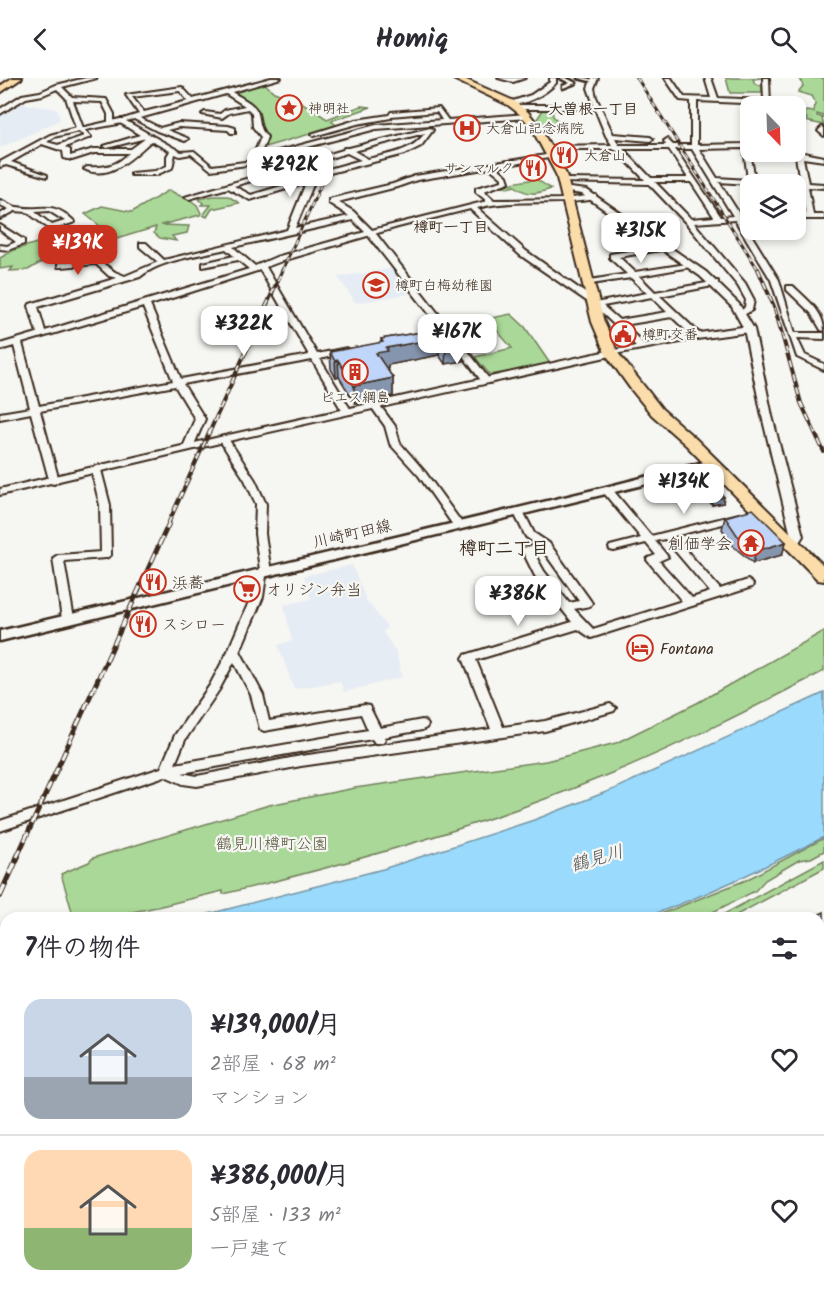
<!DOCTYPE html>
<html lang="ja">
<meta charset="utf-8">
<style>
body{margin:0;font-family:Kalam,"Klee One",sans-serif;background:#f2f2f3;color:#2b2b33;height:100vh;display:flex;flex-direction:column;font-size:22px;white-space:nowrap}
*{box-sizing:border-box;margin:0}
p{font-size:20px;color:#7c7c81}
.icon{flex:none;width:33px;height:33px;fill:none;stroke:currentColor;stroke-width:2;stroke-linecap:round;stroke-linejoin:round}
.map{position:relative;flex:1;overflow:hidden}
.sheet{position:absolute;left:0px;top:834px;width:825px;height:384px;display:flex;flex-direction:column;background:#fff;border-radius:18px 18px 0 0;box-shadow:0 3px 9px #0003}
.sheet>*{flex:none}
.needle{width:39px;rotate:157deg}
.tools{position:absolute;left:740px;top:18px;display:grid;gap:12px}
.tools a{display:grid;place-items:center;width:66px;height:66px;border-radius:12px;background:#fff;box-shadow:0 3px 9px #0003;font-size:30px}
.price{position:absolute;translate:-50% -51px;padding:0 14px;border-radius:12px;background:#fff;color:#222;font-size:20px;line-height:39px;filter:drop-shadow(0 2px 3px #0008)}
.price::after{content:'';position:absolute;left:50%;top:36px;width:18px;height:14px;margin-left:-9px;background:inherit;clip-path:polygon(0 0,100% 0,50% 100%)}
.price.selected{background:#c8321e;color:#fff}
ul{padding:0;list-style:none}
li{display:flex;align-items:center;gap:18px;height:150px;padding:0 24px}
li+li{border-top:2px solid #e1e1e2}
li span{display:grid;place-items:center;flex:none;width:168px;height:120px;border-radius:18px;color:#555}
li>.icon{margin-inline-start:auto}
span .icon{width:72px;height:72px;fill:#fffc;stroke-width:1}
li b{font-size:26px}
h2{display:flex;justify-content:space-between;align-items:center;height:72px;padding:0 24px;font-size:26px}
header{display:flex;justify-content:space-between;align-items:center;height:78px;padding:0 24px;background:#fff;font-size:27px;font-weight:600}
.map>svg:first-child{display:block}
.built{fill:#e6ecf4}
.green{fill:#aad898;stroke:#72815b;stroke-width:1.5}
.water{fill:#9adafc;stroke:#7494a3;stroke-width:1.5}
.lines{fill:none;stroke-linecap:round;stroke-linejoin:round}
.pedestrian-casing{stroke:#3b2a1e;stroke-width:5}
.minor-casing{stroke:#3b2a1e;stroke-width:4}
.tertiary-casing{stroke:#3b2a1e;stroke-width:4}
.secondary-casing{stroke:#3b2a1e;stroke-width:5}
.primary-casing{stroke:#3b2a1e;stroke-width:4}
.pedestrian{fill:#f6f6f2;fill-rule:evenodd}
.minor{fill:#f6f6f2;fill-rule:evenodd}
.tertiary{fill:#f6f6f2;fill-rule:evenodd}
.secondary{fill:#f6f6f2;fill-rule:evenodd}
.primary{fill:#fbddab;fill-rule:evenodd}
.rail-far3-casing{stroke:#3b2a1e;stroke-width:3}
.rail-far2-casing{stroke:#3b2a1e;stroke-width:4}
.rail-far1-casing{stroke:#3b2a1e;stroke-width:5}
.rail-casing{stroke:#3b2a1e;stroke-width:6}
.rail-far3{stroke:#f6f6f2;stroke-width:1.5;stroke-dasharray:5;stroke-linecap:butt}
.rail-far2{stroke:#f6f6f2;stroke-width:2;stroke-dasharray:7;stroke-linecap:butt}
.rail-far1{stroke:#f6f6f2;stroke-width:3;stroke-dasharray:9;stroke-linecap:butt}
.rail{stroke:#f6f6f2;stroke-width:4;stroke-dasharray:12;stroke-linecap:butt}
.wall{fill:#a4b7d6;stroke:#3b2a1e;stroke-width:1.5}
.shaded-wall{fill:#8695ae;stroke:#3b2a1e;stroke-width:1.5}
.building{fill:#bfd5f9;stroke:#3b2a1e;stroke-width:1.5}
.labels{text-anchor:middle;stroke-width:4.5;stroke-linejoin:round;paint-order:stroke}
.far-poi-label{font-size:14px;fill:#3b2a1e;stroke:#f6f6f2;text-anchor:start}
.far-neighbourhood-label{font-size:15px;font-weight:bold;fill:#3b2a1e;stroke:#f6f6f2}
.street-label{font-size:16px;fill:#3b2a1e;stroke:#f6f6f2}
.poi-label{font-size:16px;fill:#3b2a1e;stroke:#f6f6f2;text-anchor:start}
.park-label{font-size:16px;fill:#57563c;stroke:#f6f6f2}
.neighbourhood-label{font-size:18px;font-weight:bold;fill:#3b2a1e;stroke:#f6f6f2}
.water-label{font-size:18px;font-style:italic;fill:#535656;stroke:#f6f6f2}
</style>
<header><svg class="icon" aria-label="back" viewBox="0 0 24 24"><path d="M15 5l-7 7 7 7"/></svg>Homiq<svg class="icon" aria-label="search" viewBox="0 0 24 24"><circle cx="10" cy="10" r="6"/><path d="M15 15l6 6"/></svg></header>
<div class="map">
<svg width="824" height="1218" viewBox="0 0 824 1218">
<rect width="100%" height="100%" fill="#f6f6f2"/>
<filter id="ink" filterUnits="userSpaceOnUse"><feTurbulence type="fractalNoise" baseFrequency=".0167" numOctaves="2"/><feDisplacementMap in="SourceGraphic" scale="12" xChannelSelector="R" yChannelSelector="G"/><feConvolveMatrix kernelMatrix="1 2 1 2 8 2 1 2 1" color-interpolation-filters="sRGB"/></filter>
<g filter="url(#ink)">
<g class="built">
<polygon points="18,25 57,31 60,42 0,70 0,36"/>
<polygon points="395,190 414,215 356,225 338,199"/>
<polygon points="352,487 366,522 387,549 383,554 396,574 402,599 344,614 340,603 294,611 278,567 292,563 284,527 311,521 304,498"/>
</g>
<g class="green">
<polygon points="726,0 762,0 753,1 755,6 762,8 762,15 730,15"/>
<polygon points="800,0 824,0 824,38 817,36 817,38 824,40 822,41 824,47 805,43 807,41 804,36 806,33 814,34 815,25 811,18 798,14 803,8"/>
<polygon points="265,6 274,14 301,24 327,41 361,28 371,29 331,43 338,48 261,70 266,60 260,49 259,37 232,14"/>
<polygon points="545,29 552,29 553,38 567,53 545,52 537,41"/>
<path d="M536,101L551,111C536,116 528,118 515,108L507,110L503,108C514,104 524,103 536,101Z"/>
<polygon points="169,112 182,119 185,118 197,127 201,135 200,137 161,147 189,148 187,155 172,158 176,163 160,160 154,155 156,149 110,163 109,173 66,176 40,185 28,192 10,193 13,189 0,191 0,180 14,172 46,162 52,164 101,149 85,136 102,128 132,134"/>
<polygon points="214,118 228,118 239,125 212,131 207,139 203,137 211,127 201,127 203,125 199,121"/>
<polygon points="511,236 525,249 551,287 490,297 475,279 512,270 487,241"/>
<path d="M824,553V593C751,631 678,668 602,699C479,749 352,785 223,816V813C175,824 124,840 74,840L61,796L89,784L93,780L269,727L355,710L546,683L616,665L697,625Z"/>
<polygon points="824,760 824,773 811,780 799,782 765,802 755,813 701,840 651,840 746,802"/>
<polygon points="824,782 824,790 731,840 717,840"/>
</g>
<g class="water">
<path d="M824,615V759C765,789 706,818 643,840H193L383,791L534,742L614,711Z"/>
<polygon points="6,874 6,1030 0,1031 0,875"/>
</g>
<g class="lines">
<g class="pedestrian-casing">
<g id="pedestrian">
<polygon points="560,0 566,0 576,5 563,10 563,8 570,5"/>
<polygon points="578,0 586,0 596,3 594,4"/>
</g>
</g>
<g class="minor-casing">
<g id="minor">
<path d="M86,0H97L62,9L72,19L106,21L114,36V45L111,47L108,45V36L102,24L73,23L83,50L91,59L65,69L70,72V78L94,71H131L146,60L107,70L104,68L140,57L117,43L139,36L126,17L182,9L193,21L271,0H281L232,14C241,20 256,26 258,36C261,48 259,49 267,59L260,78L376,47L442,42L437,34L391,38V40L357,46L314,58L311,56L356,42L389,37L391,34L439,30L448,42L527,36L530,38L527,40L376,51L259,82L262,84L261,85L211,92L191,76L180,78L175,76L172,90L156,97H131V95L155,93L167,88V78L170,73L151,63C134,78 110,104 84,91L87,89C104,90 117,88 129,75H94L72,82L64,80L63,73L42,66L11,84L47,97V99L6,87L0,89V84L50,57L76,50L66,20L57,11L43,17L26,20L0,36V31L22,17L40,14L56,7ZM180,13L188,23L144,34L132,19ZM226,16L245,28L225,32L220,36L205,34L202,36L222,40L229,35L248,31L252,35L253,49L261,59L252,81L253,83L212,88L194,73L181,74L126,43L134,41L157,53L185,63L188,61L187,60L167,52L179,49L228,52L231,55H235V50L228,48L179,45L160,50L140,40ZM79,53L84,58L58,67L47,64L54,59Z"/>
<polygon points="498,0 525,0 513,4"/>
<path d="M592,0H598L594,10L596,19L613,56L650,59L653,61L650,63L615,60L619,67H666L664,63L667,61L673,67H691V23L680,22L665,0H671L684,19L711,20L705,0H711L718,20L764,22L763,0H769L770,28H764V26L697,23V67L745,66L750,61V74L755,102L800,105L796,78L780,75L779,74H799L824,79V83L803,80L808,105L824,106V110L808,109L813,137H824V141H795V137H806L801,109L795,108V106L750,108L748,106L719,104L740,137H750V141L742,142L779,202L795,255H824V261L797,260L805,277L824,286V292L797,279L771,202L735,142L694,145L745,205L754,222L752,232L742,238L738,236L745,229L746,222L738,208L686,145L649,106L561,104L560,103L563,101L645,102L615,71H545V69L547,68L612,67L606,58L595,31H516L513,29L516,27H594L588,10ZM744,70L748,102L717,100L699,71ZM623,71H669L688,100H651ZM675,71H692L733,138L721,139ZM655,104H691L714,139L691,141Z"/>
<polygon points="822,49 824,50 824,58 818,53"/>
<path d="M430,50L433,52L421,68L405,76L306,101L313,107L295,150L349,138L329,125V121L393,106L415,98L552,76L555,78L554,79L497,89L507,98L509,104L484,113L494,122L566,121L593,117H596V121C556,128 516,120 477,130L526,173L595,222V225L647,215L631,200L584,207V203L627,196L610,180V176L667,167V171L619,179L635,194L693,185L694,187L690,189L639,198L655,214L718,203V207L660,218L699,255L749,248L753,251L749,254L697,261L609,277V273L636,268L600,233L590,230L591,226L520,177L470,131L398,149L282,183L266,189L317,276L347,270L351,273L320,281L352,334L350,336H344L312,282L183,306L205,341L193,369L188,372L183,369L195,341L175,308L40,333L59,403L54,406L50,405L31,335L0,341V335L30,330L14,268L0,272V266L37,255L29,228L30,226L117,200L109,198L96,186L61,189H58V185L98,182L115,194L125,198L158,184L140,169V165H146L164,182L287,152L305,107L303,106L250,122L228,110L189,121L185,119L343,72L344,70H349ZM425,55C412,74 388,76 368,81L354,73ZM347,75L361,82L300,99L286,93ZM490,90L502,100V103L476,110V114L487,123L372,152L353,133L338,124L397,109L417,102ZM279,95L298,103L251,117L234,108ZM353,142L365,154L276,179L255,188L233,169ZM226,171L234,178L203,185V189L238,182L249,191L45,253L38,229L140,199C160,182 200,177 226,171ZM260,192L309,277L181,301L150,227ZM652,219L667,234L619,242L603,228ZM143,229L173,303L39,328L22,265ZM672,239L691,257L644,266L624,247Z"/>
<path d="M0,122C6,124 11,128 17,129C43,134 52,121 75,144L57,150L60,153L54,162H48L47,160L52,153L27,134L15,133L0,141V136L9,131L0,127ZM49,133L65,143L52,147L35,134Z"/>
<polygon points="0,147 24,162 24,166 8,172 0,171 0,167 7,168 16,164 0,152"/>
<path d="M787,208H793C806,221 824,233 824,253L821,252L811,235L787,212Z"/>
<polygon points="455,259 458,260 489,301 489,305 483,305 451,262"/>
<polygon points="375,324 378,325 395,348 400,365 425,394 464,448 463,450 455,450 419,398 390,366 385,348 370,327"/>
<path d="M224,358L227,359L255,402L266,426L265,456L271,494L266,498L263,519L240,573L263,617L269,643L365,627L369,628L380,650L422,642L426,644L428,647L426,650L422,652L384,659L385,662L383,665H375L372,661L182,695L197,698L301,678L491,651L463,580L465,577L572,544L535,498L522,472L523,470L538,467L526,459L513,433L514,431H522L534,455L549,465L590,522L592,525L590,528L574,531L593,551L682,523L647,482L648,480L656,477L646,465L614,473L610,472L609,470L610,468L641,460L604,415V411H612L651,458L739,436L743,437L744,439L743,441L674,458L720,511L748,502L753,506L752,509L591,560L578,551L476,582L503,649L545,643L610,626L616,630L614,633L545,653L301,688L197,708L183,706L165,698L0,753V743L161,690L175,657L210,607L228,573L251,519L256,495L260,492L255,456L256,426L245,402L219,361ZM665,461L710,514L692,520L659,483L668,479L655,463ZM544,474L579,523L569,525L544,493L534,475ZM234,584L251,617L260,651L264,653L361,636L368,652L175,686L185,662L219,612Z"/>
<polygon points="96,389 101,392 110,427 111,477 106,480 64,483 74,541 68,545 62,541 53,480 58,477 101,474 100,427 91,392"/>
<polygon points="819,1048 824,1050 824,1072 819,1070"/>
<polygon points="13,1212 32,1212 34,1218 16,1218"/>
<polygon points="313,1212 331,1212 333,1218 315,1218"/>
<polygon points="614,1212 633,1212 635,1218 617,1218"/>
</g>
</g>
<g class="tertiary-casing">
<g id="tertiary">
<path d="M550,0H556V5C547,15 521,31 507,25L531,17L550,4Z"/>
<polygon points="120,41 123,41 123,45 80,53 76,51"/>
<polygon points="561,109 587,112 706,194 739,226 754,251 772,338 803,458 796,469 792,470 786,466 791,458 762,338 744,251 732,229 700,198 582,116 561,113"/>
<polygon points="367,152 373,152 451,252 451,256 445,256 367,156"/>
<polygon points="612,272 617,275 615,277 224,364 0,417 0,411 224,358"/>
<polygon points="824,926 824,946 819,948 819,928"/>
<polygon points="6,1174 6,1194 0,1195 0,1175"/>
<polygon points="341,1212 369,1212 367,1218 339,1218"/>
</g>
</g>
<g class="secondary-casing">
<polygon id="secondary" points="712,382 717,383 719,386 717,389 0,563 0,553 606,409"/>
</g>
<g class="primary-casing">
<g id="primary">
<polygon points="12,0 22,0 0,15 0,8"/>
<polygon points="451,0 462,0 514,23 528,34 539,48 566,96 604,244 618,275 662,331 696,361 824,488 824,503 818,502 686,367 652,337 630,310 605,275 592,244 556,96 532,51 522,38 508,27"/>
</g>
</g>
<use href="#pedestrian" class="pedestrian"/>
<use href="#minor" class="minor"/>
<use href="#tertiary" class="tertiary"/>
<use href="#secondary" class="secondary"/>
<use href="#primary" class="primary"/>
<g class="rail-far3-casing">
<g id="rail-far3">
<polyline points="637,0 759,193"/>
<polyline points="282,193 324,100"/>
</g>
</g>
<g class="rail-far2-casing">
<g id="rail-far2">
<polyline points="758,191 775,231 801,325 824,374"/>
<polyline points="168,446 283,191"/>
</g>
</g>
<g class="rail-far1-casing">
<polyline id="rail-far1" points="17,779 169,445"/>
</g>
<g class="rail-casing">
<polyline id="rail" points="0,818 18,778"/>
</g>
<use href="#rail-far3" class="rail-far3"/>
<use href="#rail-far2" class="rail-far2"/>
<use href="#rail-far1" class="rail-far1"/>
<use href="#rail" class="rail"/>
</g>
<g class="wall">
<polygon points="450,249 463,283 445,286 439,277 388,287 388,290 386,290 393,300 393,318 355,325 339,299 336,300 331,291 330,274 381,265 381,261"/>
<polygon points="697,400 723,425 712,427 696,406"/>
<polygon points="725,439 786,464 782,477 753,485 734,469 722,451"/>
</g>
<g class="shaded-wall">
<polygon points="439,260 439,277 388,287 388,290 377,292 376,275 386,270"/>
<polygon points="463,266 463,283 445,286 446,269"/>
<polygon points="338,282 339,299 336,300 335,283"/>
<polygon points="393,300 393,318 355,325 354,308"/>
<polygon points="724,419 723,425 712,427 713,421"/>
<polygon points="786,464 782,477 753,485 756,473"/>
<polygon points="824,911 824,918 819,920 819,916"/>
</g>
<g class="building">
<polygon points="450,249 463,266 446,269 439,260 386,270 388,273 376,275 393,300 354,308 338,282 335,283 330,274 383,264 381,261"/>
<polygon points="708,398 724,419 713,421 697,400"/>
<polygon points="753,431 786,464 756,473 737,457 725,439"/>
<polygon points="824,834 824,911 819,916 819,840 812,840"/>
</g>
</g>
<defs>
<g id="sight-ring" transform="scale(1.35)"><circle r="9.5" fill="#f6f6f2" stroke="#c8321e" stroke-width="1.5"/><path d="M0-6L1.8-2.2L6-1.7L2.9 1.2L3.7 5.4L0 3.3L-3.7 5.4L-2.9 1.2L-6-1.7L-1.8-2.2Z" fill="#c8321e"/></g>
<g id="hospital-ring" transform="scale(1.35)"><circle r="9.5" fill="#f6f6f2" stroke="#c8321e" stroke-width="1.5"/><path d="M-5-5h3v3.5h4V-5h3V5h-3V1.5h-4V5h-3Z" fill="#c8321e"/></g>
<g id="restaurant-ring" transform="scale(1.35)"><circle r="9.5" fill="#f6f6f2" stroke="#c8321e" stroke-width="1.5"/><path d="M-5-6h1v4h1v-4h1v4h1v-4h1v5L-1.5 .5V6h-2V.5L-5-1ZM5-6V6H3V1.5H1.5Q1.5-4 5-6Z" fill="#c8321e"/></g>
<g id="school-ring" transform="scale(1.35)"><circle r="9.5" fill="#f6f6f2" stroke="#c8321e" stroke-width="1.5"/><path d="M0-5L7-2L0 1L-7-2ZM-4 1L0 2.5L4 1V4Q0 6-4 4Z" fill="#c8321e"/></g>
<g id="civic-ring" transform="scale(1.35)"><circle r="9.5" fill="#f6f6f2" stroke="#c8321e" stroke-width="1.5"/><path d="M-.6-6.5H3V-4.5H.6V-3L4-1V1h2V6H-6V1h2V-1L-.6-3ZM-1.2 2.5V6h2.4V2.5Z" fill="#c8321e"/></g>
<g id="building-ring" transform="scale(1.35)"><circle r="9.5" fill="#f6f6f2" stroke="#c8321e" stroke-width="1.5"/><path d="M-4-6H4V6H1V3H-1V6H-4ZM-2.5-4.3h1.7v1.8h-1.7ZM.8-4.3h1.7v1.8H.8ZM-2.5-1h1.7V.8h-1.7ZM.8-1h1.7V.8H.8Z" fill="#c8321e"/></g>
<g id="temple-ring" transform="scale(1.35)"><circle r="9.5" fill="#f6f6f2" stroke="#c8321e" stroke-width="1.5"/><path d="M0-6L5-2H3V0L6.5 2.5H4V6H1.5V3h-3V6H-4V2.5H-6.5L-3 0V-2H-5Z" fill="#c8321e"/></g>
<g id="supermarket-ring" transform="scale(1.35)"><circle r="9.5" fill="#f6f6f2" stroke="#c8321e" stroke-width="1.5"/><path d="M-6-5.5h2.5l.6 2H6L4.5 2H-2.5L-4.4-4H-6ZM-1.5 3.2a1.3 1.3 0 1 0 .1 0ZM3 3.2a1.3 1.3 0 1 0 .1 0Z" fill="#c8321e"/></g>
<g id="hotel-ring" transform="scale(1.35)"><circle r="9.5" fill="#f6f6f2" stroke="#c8321e" stroke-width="1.5"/><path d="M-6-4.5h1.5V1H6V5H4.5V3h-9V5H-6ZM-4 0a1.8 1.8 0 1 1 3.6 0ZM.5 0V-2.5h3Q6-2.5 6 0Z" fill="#c8321e"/></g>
</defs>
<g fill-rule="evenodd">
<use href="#sight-ring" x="289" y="30"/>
<use href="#hospital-ring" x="467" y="50"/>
<use href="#restaurant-ring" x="564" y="77"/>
<use href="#restaurant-ring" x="533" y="90"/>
<use href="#school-ring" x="376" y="207"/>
<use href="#civic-ring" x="623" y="256"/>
<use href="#building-ring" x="355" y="294"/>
<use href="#temple-ring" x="751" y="465"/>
<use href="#restaurant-ring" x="153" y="504"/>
<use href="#supermarket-ring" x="247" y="511"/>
<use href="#restaurant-ring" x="143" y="546"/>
<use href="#hotel-ring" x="640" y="570"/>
</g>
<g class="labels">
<g class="far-poi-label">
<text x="308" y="35">神明社</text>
<text x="486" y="55">大倉山記念病院</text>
<text x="584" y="82">大倉山</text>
<text x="514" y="95" text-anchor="end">サンマルク</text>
<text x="395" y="212">樽町白梅幼稚園</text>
<text x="642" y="261">樽町交番</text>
<text x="355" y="324" text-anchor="middle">ピエス綱島</text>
</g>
<g class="far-neighbourhood-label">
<text x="593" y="36">大曽根一丁目</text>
<text x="451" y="154">樽町一丁目</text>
</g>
<g class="street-label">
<text transform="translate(352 455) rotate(-13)" y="6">川崎町田線</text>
</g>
<g class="poi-label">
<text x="732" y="471" text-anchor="end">創価学会</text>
<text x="172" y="510">浜蕎</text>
<text x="266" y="517">オリジン弁当</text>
<text x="162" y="552">スシロー</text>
<text x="660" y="576">Fontana</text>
</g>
<g class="park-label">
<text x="272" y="771">鶴見川樽町公園</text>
</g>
<g class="neighbourhood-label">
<text x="504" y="476">樽町二丁目</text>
</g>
<g class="water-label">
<text transform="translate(597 780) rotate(-16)" y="6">鶴見川</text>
</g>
</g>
</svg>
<div class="tools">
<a><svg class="needle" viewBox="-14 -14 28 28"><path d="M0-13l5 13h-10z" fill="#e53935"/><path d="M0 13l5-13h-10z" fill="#7c7c81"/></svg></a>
<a><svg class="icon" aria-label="layers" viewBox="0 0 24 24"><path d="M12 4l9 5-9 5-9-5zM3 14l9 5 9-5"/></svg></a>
</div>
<b class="price" style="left:290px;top:120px">¥292K</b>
<b class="price" style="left:641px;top:186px">¥315K</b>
<b class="price selected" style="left:78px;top:198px">¥139K</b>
<b class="price" style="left:244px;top:279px">¥322K</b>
<b class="price" style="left:457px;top:287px">¥167K</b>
<b class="price" style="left:684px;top:437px">¥134K</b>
<b class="price" style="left:518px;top:549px">¥386K</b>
<section class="sheet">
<h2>7件の物件<svg class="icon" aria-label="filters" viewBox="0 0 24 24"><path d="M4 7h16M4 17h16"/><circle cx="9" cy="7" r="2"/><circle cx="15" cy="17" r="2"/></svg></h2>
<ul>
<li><span style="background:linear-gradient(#c9d6e8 65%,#9aa5b1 0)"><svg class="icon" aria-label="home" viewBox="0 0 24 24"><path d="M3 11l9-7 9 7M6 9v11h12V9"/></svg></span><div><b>¥139,000/月</b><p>2部屋 · 68 m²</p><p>マンション</p></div><svg class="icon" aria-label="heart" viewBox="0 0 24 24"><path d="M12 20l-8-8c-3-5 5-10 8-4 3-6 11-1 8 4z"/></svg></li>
<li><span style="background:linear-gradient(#ffd9b3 65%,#8fb573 0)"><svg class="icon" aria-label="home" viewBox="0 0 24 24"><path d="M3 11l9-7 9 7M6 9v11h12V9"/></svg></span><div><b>¥386,000/月</b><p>5部屋 · 133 m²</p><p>一戸建て</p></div><svg class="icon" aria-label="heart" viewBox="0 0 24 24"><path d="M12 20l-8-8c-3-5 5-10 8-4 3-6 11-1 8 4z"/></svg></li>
</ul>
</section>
</div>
